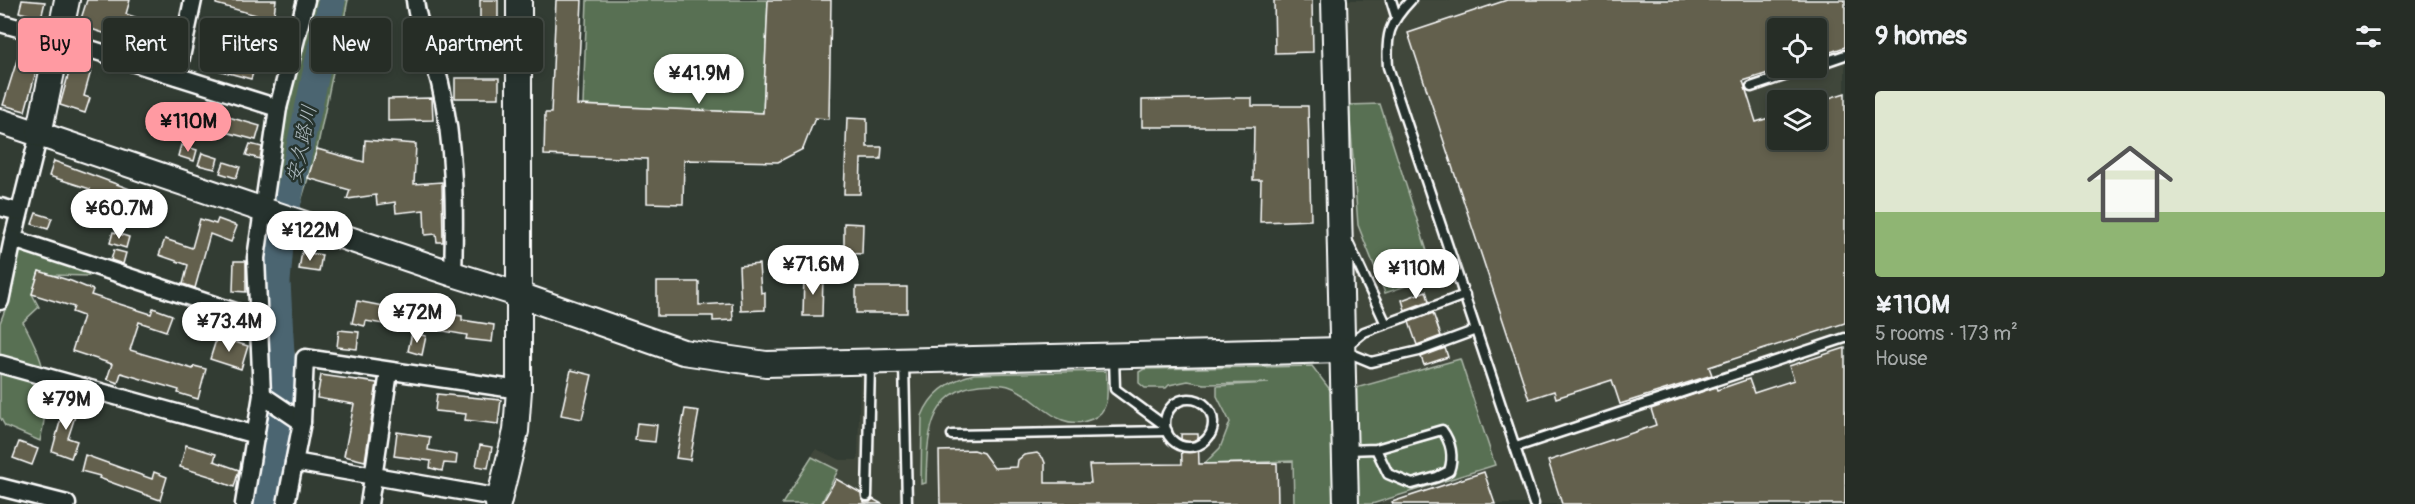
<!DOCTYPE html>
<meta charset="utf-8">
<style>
body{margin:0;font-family:Pangolin,"Klee One",sans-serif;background:#2e352e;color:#f1f3f6;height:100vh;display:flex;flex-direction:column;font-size:22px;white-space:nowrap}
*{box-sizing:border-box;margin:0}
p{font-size:20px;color:#a4a8a7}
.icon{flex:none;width:33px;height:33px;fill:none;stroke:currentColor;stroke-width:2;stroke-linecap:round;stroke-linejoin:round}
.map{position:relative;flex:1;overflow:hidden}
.sheet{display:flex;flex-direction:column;background:#262d26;width:570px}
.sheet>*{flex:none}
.banner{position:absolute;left:18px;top:18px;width:570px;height:54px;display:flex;gap:12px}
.controls{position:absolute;left:1767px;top:18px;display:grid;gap:12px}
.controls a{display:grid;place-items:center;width:60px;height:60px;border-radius:6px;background:#262d26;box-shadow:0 3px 9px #0003,0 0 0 2px #424943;font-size:30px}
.price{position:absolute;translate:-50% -51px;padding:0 14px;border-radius:21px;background:#fff;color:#222;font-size:20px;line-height:39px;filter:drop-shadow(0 2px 3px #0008)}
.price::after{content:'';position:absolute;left:50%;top:36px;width:18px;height:14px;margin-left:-9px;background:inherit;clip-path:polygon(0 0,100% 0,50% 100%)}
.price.active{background:#ff9aa2;color:#111}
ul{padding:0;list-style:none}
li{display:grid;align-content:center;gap:12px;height:318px;padding:0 30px}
li span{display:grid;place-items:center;height:186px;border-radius:6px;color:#555}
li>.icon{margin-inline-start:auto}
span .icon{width:108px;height:108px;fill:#fffc;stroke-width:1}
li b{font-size:26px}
h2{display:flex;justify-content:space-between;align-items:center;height:72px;padding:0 30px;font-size:26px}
.tag{padding:0 21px;border-radius:6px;background:#262d26;box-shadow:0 3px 9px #0003,0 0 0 2px #424943;font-size:21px;line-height:54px}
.tag.active{background:#ff9aa2;color:#111}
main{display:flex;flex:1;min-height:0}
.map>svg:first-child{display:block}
.built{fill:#41473b;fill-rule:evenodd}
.green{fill:#586f53;stroke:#acb7a9;stroke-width:1.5}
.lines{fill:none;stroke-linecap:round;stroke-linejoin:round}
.river{stroke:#4c6571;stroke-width:27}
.building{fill:#63604d;stroke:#fff;stroke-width:1.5}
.lane-casing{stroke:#fff;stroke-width:13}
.street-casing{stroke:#fff;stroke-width:21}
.secondary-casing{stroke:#fff;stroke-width:28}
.lane{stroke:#26332d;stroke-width:8}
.street{stroke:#26332d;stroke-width:16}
.secondary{stroke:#26332d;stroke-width:24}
.labels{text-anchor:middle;stroke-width:5;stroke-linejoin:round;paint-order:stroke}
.water-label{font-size:20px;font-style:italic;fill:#aebabf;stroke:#26332d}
</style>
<main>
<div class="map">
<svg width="1845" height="504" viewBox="0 0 1845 504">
<rect width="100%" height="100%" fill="#323c33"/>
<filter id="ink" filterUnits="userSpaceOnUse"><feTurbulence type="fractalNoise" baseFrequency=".0167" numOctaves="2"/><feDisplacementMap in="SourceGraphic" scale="12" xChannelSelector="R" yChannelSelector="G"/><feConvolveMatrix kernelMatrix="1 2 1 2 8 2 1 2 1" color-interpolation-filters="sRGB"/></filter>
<g filter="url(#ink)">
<g class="built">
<path d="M1332,0H1845V504H1358L1357,356L1353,252ZM1778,28H1816V68H1778ZM1778,100H1816V140H1778Z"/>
<polygon points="1312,366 1338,504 782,504 816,449 840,460 858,460 860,373 1114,372 1144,369"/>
</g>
<g class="green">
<polygon points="306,0 348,0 317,149 290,237 287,279 289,323 294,355 304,375 286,504 244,504 254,444 256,258"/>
<polygon points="587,0 768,0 763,113 583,105"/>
<polygon points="1380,104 1435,276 1385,293 1358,225 1349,105"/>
<path d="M13,239L90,264L89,276L50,275L39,271L32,294L39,307L23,322C48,367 52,390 40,441L5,426L0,417V323L6,307Z"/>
<polygon points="1460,359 1495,465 1372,504 1347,504 1352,389"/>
<polygon points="1312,366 1334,395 1338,504 1294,504 1293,461 1204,464 1220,448 1230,422 1217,396 1217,386 1269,383 1204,384 1188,381 1169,385 1166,388 1145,388 1139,383 1139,372 1144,369"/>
<path d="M1106,371C1107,389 1112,410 1092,419C1057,434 1040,398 1011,387C1002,383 989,384 979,385C927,391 927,442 926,483L921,484L922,416C931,392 951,380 974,374Z"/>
<polygon points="812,457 838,470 821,504 782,504"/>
</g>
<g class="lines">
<polyline class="river" points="266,504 283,389 277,282 281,233 332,0"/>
</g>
<g class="building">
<polygon points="22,0 45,2 41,18 19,12"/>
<polygon points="87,0 130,0 126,14 163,27 155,50 79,25"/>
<polygon points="216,0 276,0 271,34 266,33 251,79 210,68 222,29 250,38 256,15 216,4"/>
<rect x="480" y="0" width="18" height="38"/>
<polygon points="556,0 582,0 577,105 763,113 768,0 831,0 829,119 815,118 803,149 778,162 684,160 683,204 647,203 647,159 544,155 545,113 551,113"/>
<polygon points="1274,0 1312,0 1313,52 1275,53"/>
<polygon points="1507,0 1845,0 1845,47 1816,57 1816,28 1778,28 1778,70 1743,81 1756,122 1778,115 1778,140 1816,140 1816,102 1845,93 1845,323 1709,367 1712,375 1620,404 1612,380 1556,398 1554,391 1529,399 1408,33"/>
<polygon points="23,41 43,47 25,111 3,105"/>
<polygon points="72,61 92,67 84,96 90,98 85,113 60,105"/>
<rect x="455" y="78" width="44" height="20"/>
<polygon points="432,98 433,120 388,121 388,99"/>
<polygon points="1236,98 1252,98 1252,106 1308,106 1311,220 1260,222 1261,180 1253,180 1254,127 1142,127 1142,100"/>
<polygon points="204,110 260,126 256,140 199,125"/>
<polygon points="847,118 867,119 867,147 882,147 881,159 861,159 860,194 844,194"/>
<polygon points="148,121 164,126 161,137 145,132"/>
<polygon points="365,140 416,144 414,184 442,182 443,242 437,242 436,234 425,235 424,210 396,213 395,202 377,205 376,195 347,199 350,190 308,178 317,149 364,162"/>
<polygon points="250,144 262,147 260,159 246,155"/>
<polygon points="181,145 197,150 194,161 178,156"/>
<polygon points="202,153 218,158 215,169 198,165"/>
<polygon points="54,161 138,192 131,213 101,203 95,218 81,213 90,189 49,176"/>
<polygon points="224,162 240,167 236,178 220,173"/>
<polygon points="36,213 52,218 48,229 32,224"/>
<polygon points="200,219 216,224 218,219 237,226 231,242 210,234 195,288 183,284 188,265 159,255 165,239 192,248"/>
<polygon points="844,223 863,224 862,254 844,253"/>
<polygon points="113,232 129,237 126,248 110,243"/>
<polygon points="114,250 126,253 123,264 111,260"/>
<polygon points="302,252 322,255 319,272 299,269"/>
<polygon points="234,261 246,261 246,292 233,291"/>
<polygon points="759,264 761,293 765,292 765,310 741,311 739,266"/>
<polygon points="39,271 71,281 93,290 91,295 151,314 153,308 172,315 166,331 139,322 130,350 193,369 194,366 206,369 198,399 178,393 179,390 121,373 118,383 107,379 112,364 72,351 83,316 72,312 74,307 32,294"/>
<polygon points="804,275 823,275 822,316 803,316"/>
<polygon points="657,282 699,282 699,305 732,303 733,320 713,321 713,316 657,316"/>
<rect x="856" y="287" width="51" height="26"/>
<polygon points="1426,291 1429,301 1405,310 1402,300"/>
<polygon points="357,301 404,310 401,327 366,321 365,326 352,323"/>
<polygon points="435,312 462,316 462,320 494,325 492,342 466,339 467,335 432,329"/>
<polygon points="1433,313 1441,336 1417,345 1409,322"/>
<polygon points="339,330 359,332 357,349 337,347"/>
<polygon points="412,333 426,336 422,355 408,351"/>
<polygon points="217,337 248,346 241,369 210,359"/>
<polygon points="1445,348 1448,357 1424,365 1421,357"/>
<polygon points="1845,348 1845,504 1562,504 1548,461 1656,425 1651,409 1716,387 1717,390 1749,379 1754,393 1794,380 1789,366"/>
<polygon points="571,370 592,375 582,419 561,415"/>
<polygon points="321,375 377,383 365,461 344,456 354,404 317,398"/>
<polygon points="437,394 501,400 498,424 465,420 466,414 435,411"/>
<polygon points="66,400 79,404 68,438 77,441 71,458 52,451"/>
<polygon points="685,409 699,411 690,460 676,458"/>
<polygon points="637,423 657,425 655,442 635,440"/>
<polygon points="397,432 430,437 428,450 457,455 456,464 444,463 442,471 430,468 431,461 394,456"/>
<polygon points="1181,434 1198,434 1199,464 1277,463 1278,504 940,504 939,451 974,450 983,453 994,468 1017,467 1018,460 1024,455 1037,453 1043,458 1045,463 1045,483 1091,483 1089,465 1182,464"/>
<polygon points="19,442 38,449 32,465 13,458"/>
<polygon points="186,445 216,454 214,461 239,470 234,487 215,480 216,478 180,467"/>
<polygon points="480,445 492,447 488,468 476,466"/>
<polygon points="85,455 152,479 154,472 167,477 160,500 99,478 100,476 81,471"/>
<polygon points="1484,472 1495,504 1393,504 1392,502"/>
<polygon points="836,479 861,493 864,502 870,502 873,499 882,504 822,504"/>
</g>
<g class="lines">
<g class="lane-casing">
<g id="lane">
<polyline points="1391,0 1396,16"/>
<path d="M1411,0C1388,24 1386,35 1388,67L1534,504"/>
<polyline points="1816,65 1845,55"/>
<polyline points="1751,87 1808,68"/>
<polyline points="1347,240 1386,324"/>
<polyline points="1465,295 1364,332 1342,350 1371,362 1419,351 1476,330"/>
<polyline points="1114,358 1115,389 1164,425"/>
<polyline points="904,363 907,504"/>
<circle cx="1189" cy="423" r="24"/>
<polyline points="952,435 1167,431"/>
<polyline points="1516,447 1845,338"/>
<path d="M1348,450L1376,449L1442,430C1451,442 1454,457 1449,471L1437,477L1412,484L1388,474L1376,449"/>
<polyline points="867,496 870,364"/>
</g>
</g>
<g class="street-casing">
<g id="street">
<path d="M415,0C418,29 433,55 440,83C455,146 455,211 453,274"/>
<polyline points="0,23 58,39 278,108"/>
<polyline points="177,76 193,0"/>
<polyline points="39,134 13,239 260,320"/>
<polyline points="0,207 19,212"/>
<polyline points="0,301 13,239"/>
<polyline points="0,364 256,435"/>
<polyline points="262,395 302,422"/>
<polyline points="294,462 500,498"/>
<polyline points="0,487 67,504"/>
<polyline points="244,504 262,395 256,258 278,108 306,0"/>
<polyline points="286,504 302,422 305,358 519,390"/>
<polyline points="369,504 389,372"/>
</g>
</g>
<g class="secondary-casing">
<g id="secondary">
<polyline points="1334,0 1346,504"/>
<polyline points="0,121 453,274 517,294 683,352 766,364 1342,350"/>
<polyline points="39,134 67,0"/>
<polyline points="498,504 516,431 519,390 519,0"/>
</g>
</g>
<use href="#lane" class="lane"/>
<use href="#street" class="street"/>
<use href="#secondary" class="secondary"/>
</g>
</g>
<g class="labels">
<g class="water-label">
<text transform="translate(301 144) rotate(-78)" y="7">安久路川</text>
</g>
</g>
</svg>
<div class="controls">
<a><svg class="icon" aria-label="locate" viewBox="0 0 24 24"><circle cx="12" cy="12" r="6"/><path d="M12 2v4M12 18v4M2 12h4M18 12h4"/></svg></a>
<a><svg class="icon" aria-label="layers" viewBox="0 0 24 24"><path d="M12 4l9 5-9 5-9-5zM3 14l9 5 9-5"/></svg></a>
</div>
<b class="price" style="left:699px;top:105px">¥41.9M</b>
<b class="price active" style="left:188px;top:153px">¥110M</b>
<b class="price" style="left:119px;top:240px">¥60.7M</b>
<b class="price" style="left:310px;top:262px">¥122M</b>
<b class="price" style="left:813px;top:296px">¥71.6M</b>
<b class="price" style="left:1416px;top:300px">¥110M</b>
<b class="price" style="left:417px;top:344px">¥72M</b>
<b class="price" style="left:229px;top:353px">¥73.4M</b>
<b class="price" style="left:66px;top:431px">¥79M</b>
<div class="banner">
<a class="tag active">Buy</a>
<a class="tag">Rent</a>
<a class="tag">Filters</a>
<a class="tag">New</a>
<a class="tag">Apartment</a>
</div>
</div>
<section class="sheet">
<h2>9 homes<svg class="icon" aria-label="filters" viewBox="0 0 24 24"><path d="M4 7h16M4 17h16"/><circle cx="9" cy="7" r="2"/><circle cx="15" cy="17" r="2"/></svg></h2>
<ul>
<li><span style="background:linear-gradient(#dfe7d0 65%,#8fb573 0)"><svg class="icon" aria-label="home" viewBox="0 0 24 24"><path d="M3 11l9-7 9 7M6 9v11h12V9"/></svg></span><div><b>¥110M</b><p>5 rooms · 173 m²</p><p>House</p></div></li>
</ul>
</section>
</main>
